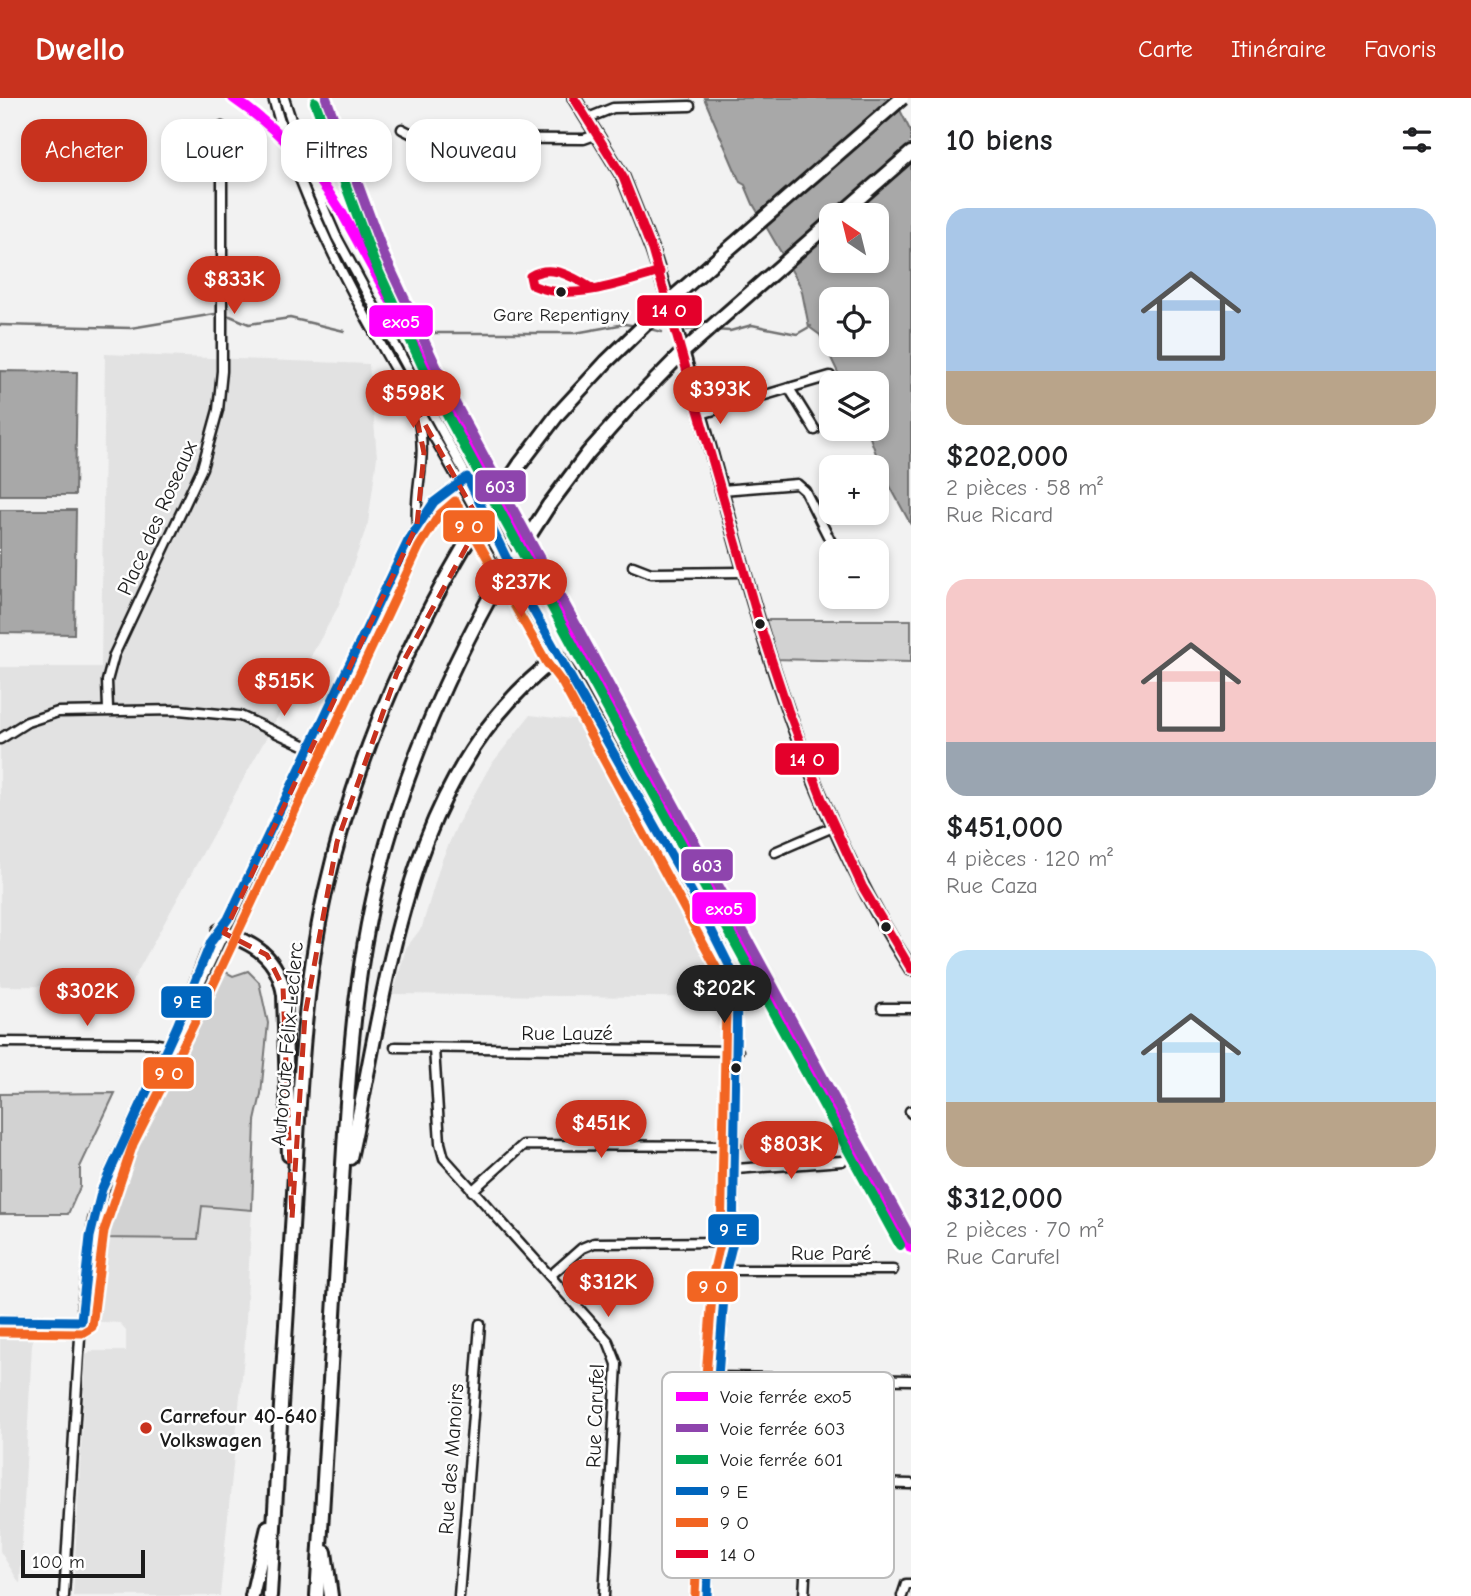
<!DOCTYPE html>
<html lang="fr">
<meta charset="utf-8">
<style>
body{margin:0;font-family:"Comic Neue",sans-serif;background:#f2f2f2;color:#202124;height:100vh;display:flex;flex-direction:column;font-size:26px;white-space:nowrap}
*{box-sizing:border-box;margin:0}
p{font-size:23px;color:#757577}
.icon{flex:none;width:38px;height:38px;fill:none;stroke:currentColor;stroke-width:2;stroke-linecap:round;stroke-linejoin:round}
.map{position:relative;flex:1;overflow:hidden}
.side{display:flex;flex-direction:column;background:#fff;width:560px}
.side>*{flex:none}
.banner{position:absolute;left:21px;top:21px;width:665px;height:63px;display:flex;gap:14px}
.needle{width:46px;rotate:325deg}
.controls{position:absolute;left:819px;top:105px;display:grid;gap:14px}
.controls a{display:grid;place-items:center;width:70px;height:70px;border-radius:14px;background:#fff;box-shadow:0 4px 10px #0003;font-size:35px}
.scale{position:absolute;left:21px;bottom:18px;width:124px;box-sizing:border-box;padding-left:7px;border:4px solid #1c1c1c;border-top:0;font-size:19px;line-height:24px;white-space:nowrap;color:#1c1c1c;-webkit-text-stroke:5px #fff;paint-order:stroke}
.price{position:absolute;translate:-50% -60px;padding:0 16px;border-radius:24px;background:#c8321e;color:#fff;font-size:23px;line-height:46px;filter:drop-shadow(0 2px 4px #0008)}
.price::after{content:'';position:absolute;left:50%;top:42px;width:21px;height:16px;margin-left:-10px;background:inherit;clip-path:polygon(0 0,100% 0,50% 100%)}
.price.current{background:#222;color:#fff}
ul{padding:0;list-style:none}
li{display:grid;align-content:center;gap:14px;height:371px;padding:0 35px}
li span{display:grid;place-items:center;height:217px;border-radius:21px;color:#555}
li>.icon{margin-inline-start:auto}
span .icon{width:126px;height:126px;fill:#fffc;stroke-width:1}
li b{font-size:30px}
h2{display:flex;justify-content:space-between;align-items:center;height:84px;padding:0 35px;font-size:30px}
.tag{padding:0 24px;border-radius:21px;background:#fff;box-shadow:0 4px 10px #0003;font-size:24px;line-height:63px}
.tag.current{background:#c8321e;color:#fff}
header{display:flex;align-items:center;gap:42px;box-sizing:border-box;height:98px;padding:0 35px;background:#c8321e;color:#fff}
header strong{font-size:33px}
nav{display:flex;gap:38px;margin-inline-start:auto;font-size:24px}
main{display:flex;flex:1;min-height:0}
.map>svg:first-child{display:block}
.built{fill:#e2e2e2}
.green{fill:#d2d2d2;stroke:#777;stroke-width:2}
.water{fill:#a8a8a8;stroke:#707070;stroke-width:2;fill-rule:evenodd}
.pier{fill:#f2f2f2}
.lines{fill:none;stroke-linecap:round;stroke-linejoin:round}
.stream{stroke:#707070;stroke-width:2.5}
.minor-casing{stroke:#1c1c1c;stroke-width:13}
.major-casing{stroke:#1c1c1c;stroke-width:16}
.highway-casing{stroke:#1c1c1c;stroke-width:18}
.minor{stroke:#fff;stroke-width:8}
.major{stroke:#fff;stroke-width:10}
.highway{stroke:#fff;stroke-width:12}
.highway-bridge-casing{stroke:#1c1c1c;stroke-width:18;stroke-linecap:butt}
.highway-bridge{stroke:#fff;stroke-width:12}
.bus-1-casing{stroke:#fff;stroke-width:14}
.bus-2-casing{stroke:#fff;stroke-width:14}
.bus-3-casing{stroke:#fff;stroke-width:14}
.bus-1{stroke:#0065bd;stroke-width:9}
.bus-2{stroke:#f26522;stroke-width:9}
.bus-3{stroke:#e4002b;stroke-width:9}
.rail-1-casing{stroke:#fff;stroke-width:16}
.rail-2-casing{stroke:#fff;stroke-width:16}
.rail-3-casing{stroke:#fff;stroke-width:16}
.rail-1{stroke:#f0f;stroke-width:10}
.rail-2{stroke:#8e44ad;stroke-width:10}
.rail-3{stroke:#00a651;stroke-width:10}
.marked{fill:none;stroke:#c8321e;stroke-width:5;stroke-dasharray:14 9;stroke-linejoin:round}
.bus-dot{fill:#1c1c1c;stroke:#fff;stroke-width:2.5}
.poi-dot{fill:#c8321e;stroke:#fff;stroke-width:2.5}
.labels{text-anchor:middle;stroke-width:5;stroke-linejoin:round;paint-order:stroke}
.bus-label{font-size:19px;fill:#1c1c1c;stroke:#fff}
.street-label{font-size:21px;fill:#1c1c1c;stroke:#fff}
.poi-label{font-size:21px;font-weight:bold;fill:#1c1c1c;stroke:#fff;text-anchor:start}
.key{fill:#fff;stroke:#bbb;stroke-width:2}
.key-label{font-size:19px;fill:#1c1c1c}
.line-badge{stroke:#fff;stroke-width:2.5}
.badge-label{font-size:19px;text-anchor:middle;font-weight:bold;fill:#fff}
</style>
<header>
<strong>Dwello</strong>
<nav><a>Carte</a><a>Itinéraire</a><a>Favoris</a></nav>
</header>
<main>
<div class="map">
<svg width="911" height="1498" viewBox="0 0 911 1498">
<rect width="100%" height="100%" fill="#f2f2f2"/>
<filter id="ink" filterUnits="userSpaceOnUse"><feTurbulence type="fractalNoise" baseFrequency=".0143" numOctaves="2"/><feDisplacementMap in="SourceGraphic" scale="14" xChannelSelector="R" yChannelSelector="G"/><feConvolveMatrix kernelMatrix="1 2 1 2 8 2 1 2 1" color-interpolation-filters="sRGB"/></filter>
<g filter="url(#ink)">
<g class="built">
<polygon points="105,256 369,266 377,359 368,425 338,509 129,889 0,888 0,569 101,569"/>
<polygon points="530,617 581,623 583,634 586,633 603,662 620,681 720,863 729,900 393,896 406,850 422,829 441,764 457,727 490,668"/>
<polygon points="202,1108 252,1112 244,1258 220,1498 73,1498 86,1257 92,1253 126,1253 126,1232 120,1225 88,1223 97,1140 198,1141"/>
<polygon points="0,1229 37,1229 32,1246 20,1486 0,1453"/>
</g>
<g class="green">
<polygon points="761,522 911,522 911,564 772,561"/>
<polygon points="218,870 233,878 248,873 259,884 268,925 261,996 255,1023 252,1112 202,1108 198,1141 97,1140 120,1068"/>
<polygon points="115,995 80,1069 80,1089 68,1116 0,1116 0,996"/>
</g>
<g class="water">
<path d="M704,0H894L911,34V427L883,375L867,331H877V285H843L820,237L809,229L801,189L753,106L745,87L740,84ZM831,117H877V163H831ZM831,201H877V247H831Z"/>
<polygon points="0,273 77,274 75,397 0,397"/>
<polygon points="0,412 76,412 74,536 0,535"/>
</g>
<g class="pier">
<polygon points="889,0 898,0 903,10 764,131 755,116"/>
<polygon points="911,44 911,67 853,117 831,117 831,136 788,173 779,158"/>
</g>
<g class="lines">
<g class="stream">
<polyline points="0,227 131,230 215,216 230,218 249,226 290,220 344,233"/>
<polyline points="646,230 662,234"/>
<polyline points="687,232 704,230"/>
<polyline points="714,232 730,233 752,227 797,236 811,228"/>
<polyline points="424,235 575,235 625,226 636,228"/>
</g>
<g class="minor-casing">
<g id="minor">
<path d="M273,0C306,122 372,232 435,341C482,420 522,504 574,580L719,845L737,893L733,1144L726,1172L718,1279L707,1498"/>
<polyline points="284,0 308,74 336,138 491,423 511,468"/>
<polyline points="588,20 613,10 690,8"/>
<polyline points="402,31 420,40 584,41 598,36"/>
<polyline points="789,290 830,278"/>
<path d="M417,316C429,363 414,383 417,427"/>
<polyline points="701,316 789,290 815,332"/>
<polyline points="722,392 797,386 805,393 832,446"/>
<polyline points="633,468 651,475 744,474"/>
<polyline points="108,611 107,583 114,557 202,370 218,312 222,273 222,29"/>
<polyline points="0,641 27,624 58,614 179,612 240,618 308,649"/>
<polyline points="775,754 833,729"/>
<polyline points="191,905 408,443 434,404 467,379"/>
<polyline points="882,910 911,910"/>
<polyline points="0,944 152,945 168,948"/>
<polyline points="395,949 738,953"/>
<polyline points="434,951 440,1045 444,1060 608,1243 617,1266 604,1498"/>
<polyline points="910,1013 911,1015"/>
<polyline points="736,1071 842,1063"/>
<polyline points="472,1093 523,1047 736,1048"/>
<polyline points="726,1172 893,1172"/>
<polyline points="550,1178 582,1150 594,1145 733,1144"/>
<polyline points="0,1222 81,1223"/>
<polyline points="718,1279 911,1282"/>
<polyline points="714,1382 911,1386"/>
<polyline points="64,1498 82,1207 93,1122 110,1073 177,928 206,854 228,821"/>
<polyline points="459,1498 480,1226"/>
<polyline points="804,1498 810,1385"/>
<polyline points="902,1498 906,1486 911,1486"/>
</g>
</g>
<g class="major-casing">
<path id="major" d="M574,0L623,79L652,152C732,395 769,654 911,871"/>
</g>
<g class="highway-casing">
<g id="highway">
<polyline points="840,117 911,55"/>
<polyline points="520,366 558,316 606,264"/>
<polyline points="549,407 588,355 629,309"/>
<path d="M219,833C254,845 278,858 284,897L289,1057"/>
<path d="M350,1060C389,886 403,675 558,559"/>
<polyline points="325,1454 331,1498"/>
<polyline points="252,1498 268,1429"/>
<path d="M270,1498C277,1370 285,1241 293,1113C299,1007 302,899 325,795C353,672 400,557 464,449"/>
<path d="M317,1498C324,1371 332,1244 340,1117C347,1003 351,888 379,776C403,678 442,586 491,497"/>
</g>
</g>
<use href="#minor" class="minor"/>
<use href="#major" class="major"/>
<use href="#highway" class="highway"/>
<g class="highway-bridge-casing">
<g id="highway-bridge">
<polyline points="606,264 668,204 902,0"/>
<polyline points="629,309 683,254 831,124"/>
<polyline points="464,449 520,366"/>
<polyline points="491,497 549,407"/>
</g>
</g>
<use href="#highway-bridge" class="highway-bridge"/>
<g class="bus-1-casing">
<polyline id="bus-1" points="0,1222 81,1223 90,1139 102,1091 177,928 211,844 228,821 408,443 434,404 467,379 524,496 698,805 733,875 737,893 733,1144 726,1172 718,1279 707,1498"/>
</g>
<g class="bus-2-casing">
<polyline id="bus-2" points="0,1234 82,1235 92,1229 104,1133 133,1046 208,898 419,449 439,417 455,403 547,565 563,586 718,873 726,910 721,1142 714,1171 706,1278 695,1497"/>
</g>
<g class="bus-3-casing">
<g id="bus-3">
<polyline points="574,0 623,79 652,152 758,521 788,612 822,701 862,788 911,871"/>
<path d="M593,191C573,179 552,165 530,178L532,187C571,205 621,185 660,174"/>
</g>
</g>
<use href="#bus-1" class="bus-1"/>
<use href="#bus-2" class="bus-2"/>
<use href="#bus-3" class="bus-3"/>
<g class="rail-1-casing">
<path id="rail-1" d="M233,0C279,31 313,68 342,115L911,1150"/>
</g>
<g class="rail-2-casing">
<polyline id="rail-2" points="326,0 384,157 444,285 911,1141"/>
</g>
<g class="rail-3-casing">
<polyline id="rail-3" points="315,4 373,161 433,291 900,1147"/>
</g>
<use href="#rail-1" class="rail-1"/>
<use href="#rail-2" class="rail-2"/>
<use href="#rail-3" class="rail-3"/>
</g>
</g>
<path class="marked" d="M414,307L480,424L397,575L337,744L305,917L292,1120L283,889L267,857L224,835L417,427L424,355Z"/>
<g class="bus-dot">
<circle cx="561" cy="194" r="6"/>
<circle cx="760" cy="526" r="6"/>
<circle cx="886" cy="829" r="6"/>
<circle cx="736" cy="970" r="6"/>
</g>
<circle class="poi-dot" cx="146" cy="1330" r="7"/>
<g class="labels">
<g class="bus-label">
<text x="561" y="223">Gare Repentigny</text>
</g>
<g class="street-label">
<text transform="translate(157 420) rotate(-66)" y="7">Place des Roseaux</text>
<text x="567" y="942">Rue Lauzé</text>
<text transform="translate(287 946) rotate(-85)" y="7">Autoroute Félix-Leclerc</text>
<text x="831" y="1162">Rue Paré</text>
<text transform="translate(595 1318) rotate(-88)" y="7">Rue Carufel</text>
<text transform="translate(451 1361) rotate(-86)" y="7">Rue des Manoirs</text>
</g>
<g class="poi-label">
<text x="160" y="1325">Carrefour 40-640<tspan x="160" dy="24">Volkswagen</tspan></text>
</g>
</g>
<rect x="662" y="1274" width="232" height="206" rx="10" class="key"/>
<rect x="676" y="1294" width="32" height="9" fill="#f0f"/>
<rect x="676" y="1326" width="32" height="8" fill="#8e44ad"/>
<rect x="676" y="1357" width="32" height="9" fill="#00a651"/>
<rect x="676" y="1389" width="32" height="8" fill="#0065bd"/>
<rect x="676" y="1420" width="32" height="9" fill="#f26522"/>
<rect x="676" y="1452" width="32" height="8" fill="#e4002b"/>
<g class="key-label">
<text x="720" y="1305">Voie ferrée exo5</text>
<text x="720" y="1337">Voie ferrée 603</text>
<text x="720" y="1368">Voie ferrée 601</text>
<text x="720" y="1400">9 E</text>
<text x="720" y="1431">9 O</text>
<text x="720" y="1463">14 O</text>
</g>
<g class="line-badge">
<rect x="636" y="196" width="67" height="33" rx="7" fill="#e4002b"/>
<rect x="368" y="206" width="66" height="34" rx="7" fill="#f0f"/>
<rect x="474" y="371" width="53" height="34" rx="7" fill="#8e44ad"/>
<rect x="442" y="411" width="54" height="34" rx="7" fill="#f26522"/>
<rect x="774" y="644" width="66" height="34" rx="7" fill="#e4002b"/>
<rect x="680" y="750" width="54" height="34" rx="7" fill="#8e44ad"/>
<rect x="691" y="793" width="66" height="34" rx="7" fill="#f0f"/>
<rect x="160" y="887" width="53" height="34" rx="7" fill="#0065bd"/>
<rect x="142" y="958" width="53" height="34" rx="7" fill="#f26522"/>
<rect x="707" y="1115" width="53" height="33" rx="7" fill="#0065bd"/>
<rect x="686" y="1172" width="53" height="33" rx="7" fill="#f26522"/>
</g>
<g class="badge-label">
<text x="669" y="219">14 O</text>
<text x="401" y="230">exo5</text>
<text x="500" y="395">603</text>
<text x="469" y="435">9 O</text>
<text x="807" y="668">14 O</text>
<text x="707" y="774">603</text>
<text x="724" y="817">exo5</text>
<text x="187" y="910">9 E</text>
<text x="169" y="982">9 O</text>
<text x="733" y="1138">9 E</text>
<text x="713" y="1195">9 O</text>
</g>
</svg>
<div class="controls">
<a><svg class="needle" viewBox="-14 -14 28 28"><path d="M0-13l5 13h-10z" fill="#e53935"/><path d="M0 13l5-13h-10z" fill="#757577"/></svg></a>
<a><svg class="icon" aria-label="locate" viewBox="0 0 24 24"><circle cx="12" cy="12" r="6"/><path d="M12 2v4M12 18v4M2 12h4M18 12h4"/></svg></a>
<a><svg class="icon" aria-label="layers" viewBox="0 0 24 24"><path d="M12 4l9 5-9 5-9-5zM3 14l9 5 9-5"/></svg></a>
<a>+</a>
<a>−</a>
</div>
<div class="scale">100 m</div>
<b class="price" style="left:234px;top:218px">$833K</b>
<b class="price" style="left:720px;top:328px">$393K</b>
<b class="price" style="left:413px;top:332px">$598K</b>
<b class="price" style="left:521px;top:521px">$237K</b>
<b class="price" style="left:284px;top:620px">$515K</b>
<b class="price current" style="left:724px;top:927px">$202K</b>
<b class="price" style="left:87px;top:930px">$302K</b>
<b class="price" style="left:601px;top:1062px">$451K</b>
<b class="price" style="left:791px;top:1083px">$803K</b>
<b class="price" style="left:608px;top:1221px">$312K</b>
<div class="banner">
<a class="tag current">Acheter</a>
<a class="tag">Louer</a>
<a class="tag">Filtres</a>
<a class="tag">Nouveau</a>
</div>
</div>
<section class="side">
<h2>10 biens<svg class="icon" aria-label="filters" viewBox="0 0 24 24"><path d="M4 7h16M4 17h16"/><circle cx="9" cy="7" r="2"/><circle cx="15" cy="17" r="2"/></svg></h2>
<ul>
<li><span style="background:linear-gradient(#a9c7e8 75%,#b9a48a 0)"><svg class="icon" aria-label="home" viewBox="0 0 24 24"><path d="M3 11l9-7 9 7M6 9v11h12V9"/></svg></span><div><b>$202,000</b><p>2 pièces · 58 m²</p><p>Rue Ricard</p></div></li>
<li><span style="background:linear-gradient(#f6c9c9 75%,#9aa5b1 0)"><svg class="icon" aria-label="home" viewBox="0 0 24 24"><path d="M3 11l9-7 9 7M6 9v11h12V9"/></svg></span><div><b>$451,000</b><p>4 pièces · 120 m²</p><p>Rue Caza</p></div></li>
<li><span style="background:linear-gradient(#bfe0f5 70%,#b9a48a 0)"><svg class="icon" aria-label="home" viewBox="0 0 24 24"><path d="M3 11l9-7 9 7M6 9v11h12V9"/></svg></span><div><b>$312,000</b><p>2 pièces · 70 m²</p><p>Rue Carufel</p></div></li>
</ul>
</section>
</main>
